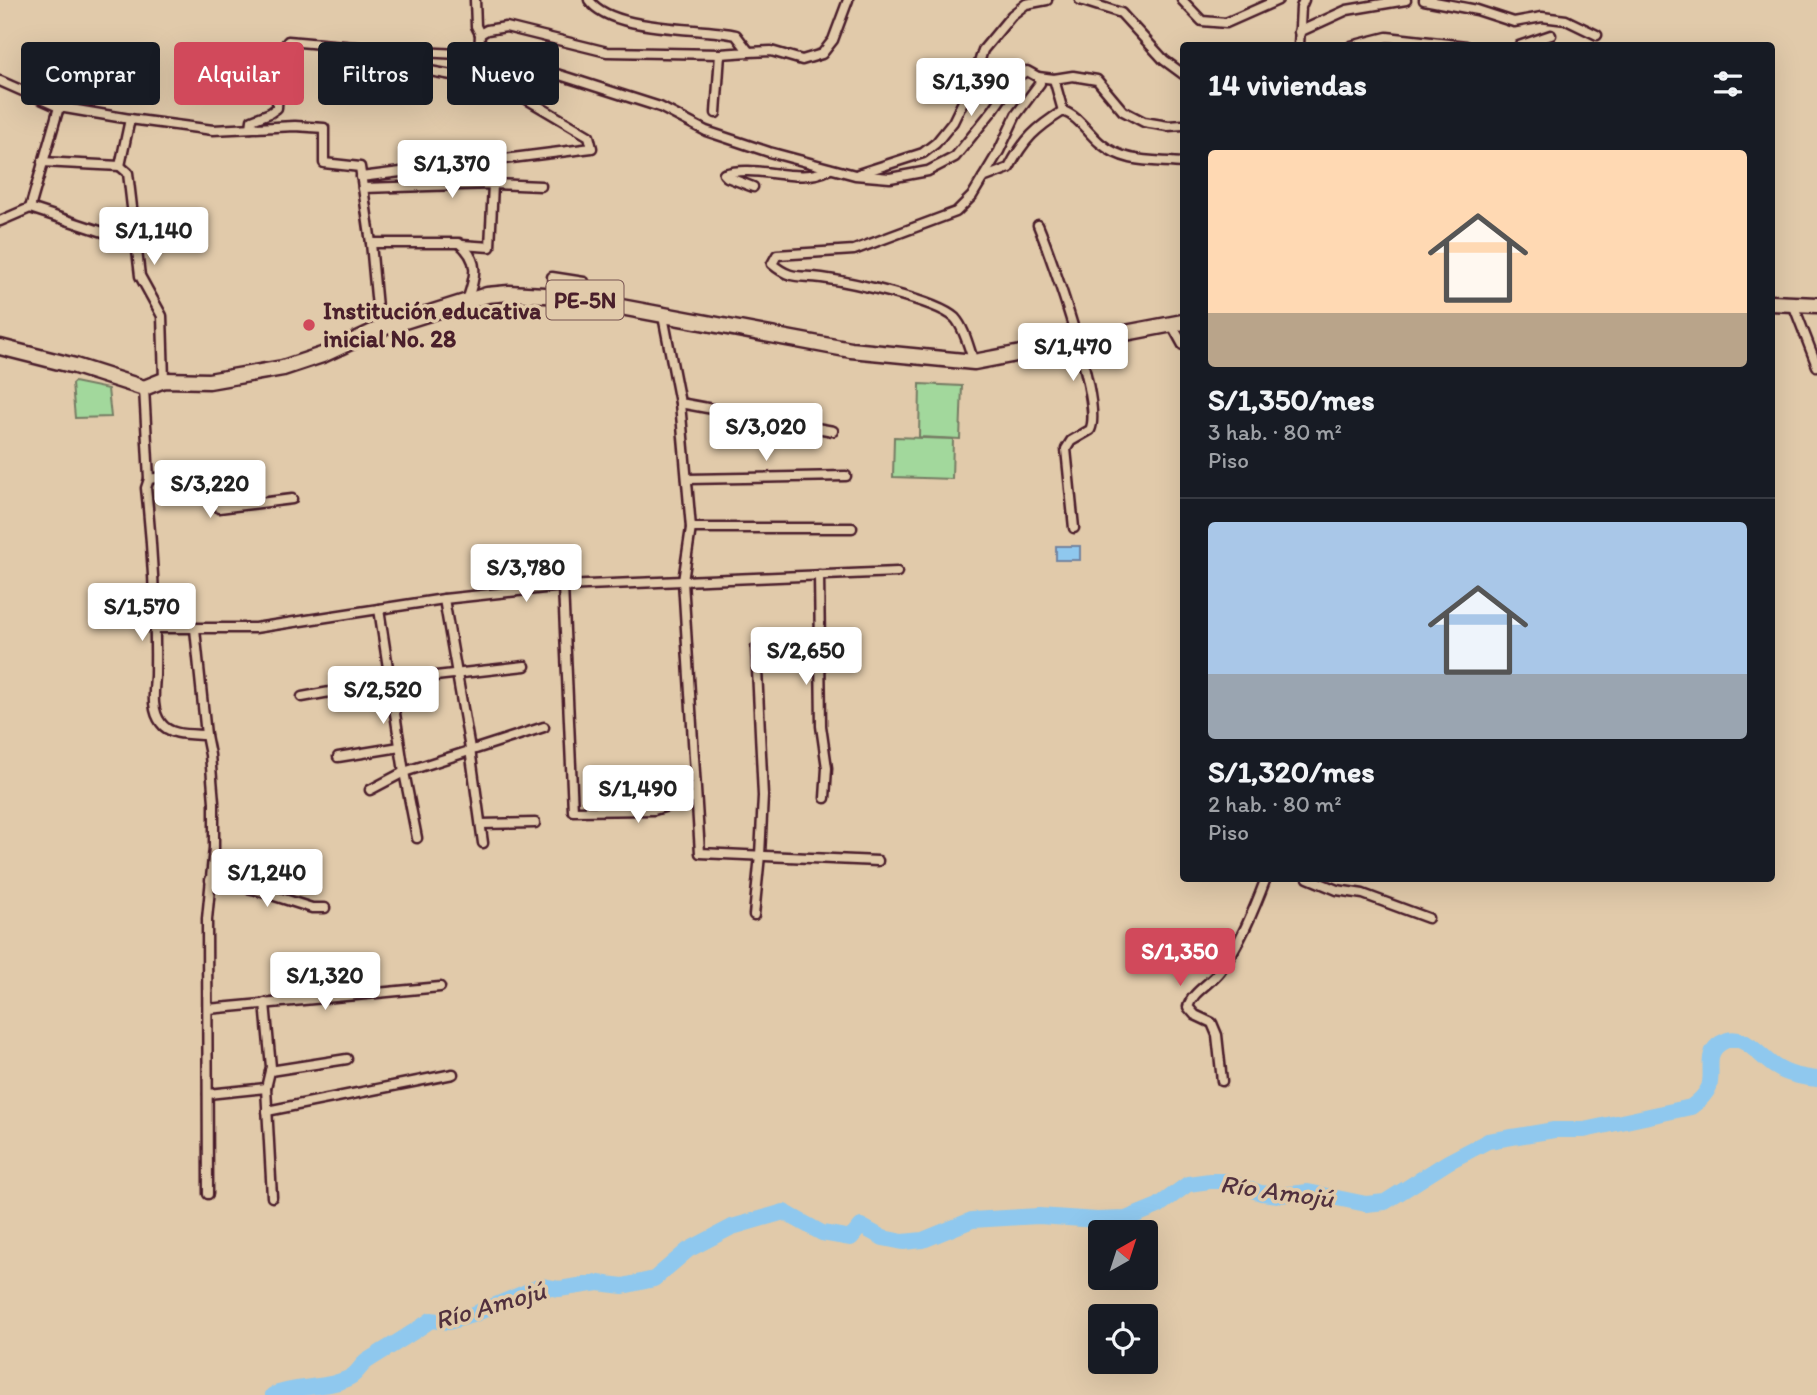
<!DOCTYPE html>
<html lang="es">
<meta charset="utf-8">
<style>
body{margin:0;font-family:Itim,sans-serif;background:#242831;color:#f1f3f6;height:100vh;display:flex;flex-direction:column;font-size:26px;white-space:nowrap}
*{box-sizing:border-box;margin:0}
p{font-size:23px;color:#9ea1a6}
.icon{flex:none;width:38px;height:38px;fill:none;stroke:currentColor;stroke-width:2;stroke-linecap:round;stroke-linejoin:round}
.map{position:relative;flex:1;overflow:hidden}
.details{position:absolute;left:1180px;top:42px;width:595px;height:840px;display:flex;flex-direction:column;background:#171b24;border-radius:7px;box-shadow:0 7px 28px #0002}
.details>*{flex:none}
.top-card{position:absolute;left:21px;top:42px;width:665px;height:63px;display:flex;gap:14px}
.needle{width:46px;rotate:39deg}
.fabs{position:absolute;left:1088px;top:1220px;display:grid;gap:14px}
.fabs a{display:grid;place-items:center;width:70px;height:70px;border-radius:7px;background:#171b24;box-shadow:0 7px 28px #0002;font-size:35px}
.price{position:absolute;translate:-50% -60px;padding:0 16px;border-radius:7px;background:#fff;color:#222;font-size:23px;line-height:46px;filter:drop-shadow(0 2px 4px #0008)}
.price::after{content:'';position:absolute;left:50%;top:42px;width:21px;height:16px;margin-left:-10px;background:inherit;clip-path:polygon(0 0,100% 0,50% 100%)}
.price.current{background:#d1495b;color:#fff}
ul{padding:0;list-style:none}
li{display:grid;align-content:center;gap:14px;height:371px;padding:0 28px}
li+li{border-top:2px solid #363941}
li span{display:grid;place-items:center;height:217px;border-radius:7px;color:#555}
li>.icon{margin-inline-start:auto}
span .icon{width:126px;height:126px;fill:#fffc;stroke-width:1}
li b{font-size:30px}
h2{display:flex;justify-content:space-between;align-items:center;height:84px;padding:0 28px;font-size:30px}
.tag{padding:0 24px;border-radius:7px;background:#171b24;box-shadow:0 7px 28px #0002;font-size:24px;line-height:63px}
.tag.current{background:#d1495b;color:#fff}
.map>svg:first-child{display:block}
.park{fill:#a2d89c;stroke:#767c64;stroke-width:2}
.water{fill:#8fc8ee;stroke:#7384a0;stroke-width:2}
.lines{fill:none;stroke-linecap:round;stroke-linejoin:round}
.river{stroke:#8fc8ee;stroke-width:16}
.street-casing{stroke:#4a1f2b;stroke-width:13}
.highway-casing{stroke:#4a1f2b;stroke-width:19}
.street{stroke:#e1caaa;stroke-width:8}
.highway{stroke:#e1caaa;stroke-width:14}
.poi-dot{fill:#d1495b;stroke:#e1caaa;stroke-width:2.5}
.labels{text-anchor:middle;stroke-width:7;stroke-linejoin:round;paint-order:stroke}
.shield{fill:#e1caaa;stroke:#775251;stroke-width:2}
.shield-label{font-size:23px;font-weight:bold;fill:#4a1f2b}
.poi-label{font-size:24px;font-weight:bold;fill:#4a1f2b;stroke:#e1caaa;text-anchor:start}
.water-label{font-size:26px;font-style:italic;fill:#51303e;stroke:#e1caaa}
</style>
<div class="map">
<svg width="1817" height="1395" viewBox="0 0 1817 1395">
<rect width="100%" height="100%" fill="#e1caaa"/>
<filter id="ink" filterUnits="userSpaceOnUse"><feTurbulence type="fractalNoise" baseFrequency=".0143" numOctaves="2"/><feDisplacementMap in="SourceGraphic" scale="14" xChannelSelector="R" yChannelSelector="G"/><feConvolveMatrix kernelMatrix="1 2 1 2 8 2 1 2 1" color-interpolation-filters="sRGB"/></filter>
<g filter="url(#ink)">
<g class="park">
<polygon points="74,382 108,389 111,417 75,418 72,384"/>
<polygon points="920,384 962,386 960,439 919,437"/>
<polygon points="894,437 953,439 952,479 893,477"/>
</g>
<rect class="water" x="1056" y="546" width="24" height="14"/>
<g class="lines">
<path class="river" d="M273,1395C296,1385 332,1389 352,1376C358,1372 361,1365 367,1361C389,1347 410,1335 431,1320L448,1322L472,1315L541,1286L559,1289L598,1283L623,1286L654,1279L688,1250L732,1227L784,1212L822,1233L851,1238L861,1226L883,1238L903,1242L923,1240L972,1220L1039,1216L1097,1220L1126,1219L1158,1206L1188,1184L1210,1181H1225L1261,1193L1279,1195L1308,1192L1366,1204L1385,1202L1448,1162L1488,1141L1554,1130H1584L1691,1107C1698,1102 1705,1096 1709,1087C1714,1072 1704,1053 1721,1043C1743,1029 1759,1057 1776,1067C1788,1075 1803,1077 1817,1079"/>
<g class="street-casing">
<g id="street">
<polyline points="475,0 476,26 480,34"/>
<path d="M589,0C611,32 700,27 736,35L749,52L720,54L607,52L506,27L487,30L480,34L479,55L493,61L544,70L660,107L706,131L769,152L855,175L890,178L928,171L955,157L993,110L1016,77L1027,71L1038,77L1040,83L1016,115L999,151L972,196L956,212L854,250L777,255L772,264C791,280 798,275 822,278C850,282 936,300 955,318C965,329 969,349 974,362"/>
<polyline points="1080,0 1121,13 1164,60 1183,74"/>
<polyline points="1182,0 1202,21 1226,23 1278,0"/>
<polyline points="1424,0 1477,10 1514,22 1542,17 1566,20 1597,35"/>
<polyline points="1299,32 1347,10 1406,0"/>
<polyline points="1299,46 1301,7 1304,0"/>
<polyline points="1351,46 1387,37 1466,46"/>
<polyline points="1519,46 1551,35"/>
<polyline points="749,52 771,51 802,60 822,54 833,40 848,0"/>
<polyline points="1038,77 1054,79 1073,76 1097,80 1123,111 1144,122 1168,126 1183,125"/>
<polyline points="1054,79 1063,111"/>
<polyline points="0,81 59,107 130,119"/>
<polyline points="716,113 720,54"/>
<polyline points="255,127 251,128 252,120 270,113 277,108 280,52 288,41 400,51 479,55"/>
<polyline points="42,162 120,166 130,119 213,130 295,126 324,128 324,163 360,167 371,243 379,329"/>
<polyline points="120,166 128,173 140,276 162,316 164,380"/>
<polyline points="858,174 923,153 936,143 953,122 974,79 983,50 1012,15 1026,4 1047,0"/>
<polyline points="361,177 592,148 589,136 501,84 397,65 400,51"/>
<path d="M983,178L1009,168C1024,139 1036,128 1063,111C1078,116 1088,133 1100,143C1125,164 1153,160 1183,163"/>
<path d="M753,187L727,177L724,174C758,163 798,186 830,169"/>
<polyline points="363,188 493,184 541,186"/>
<polyline points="30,208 106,233"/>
<polyline points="0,221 30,208 59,107"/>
<path d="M1038,225C1051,256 1104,405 1090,430L1071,441L1066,449L1074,528"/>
<path d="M371,243H459C481,261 475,277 467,301"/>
<polyline points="462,245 490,247 493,184"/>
<polyline points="552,277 584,282 584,300"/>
<polyline points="1793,304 1817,366"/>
<polyline points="663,316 680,403 691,528 683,581 700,853 878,861"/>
<polyline points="1172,325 1183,345"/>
<path d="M144,388L149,479L146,488C153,553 156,611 155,676C154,692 151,710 161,723C170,736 191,734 206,735L210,755L214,802V848L207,919L208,1194"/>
<polyline points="680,403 833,431"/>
<polyline points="149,479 202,471 213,478 219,508 292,499"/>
<polyline points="687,479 846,476"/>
<polyline points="691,528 852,528"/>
<polyline points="819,575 821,726 827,768 825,798"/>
<polyline points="563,586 573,811 654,810 696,797"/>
<polyline points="444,599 470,749 483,843"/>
<polyline points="379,609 404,772 417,838"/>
<polyline points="157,628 255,628 444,599 563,586 897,572"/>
<polyline points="195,629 206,735"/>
<polyline points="302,697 391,681 525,666"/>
<polyline points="338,757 400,747"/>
<polyline points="370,790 404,772 544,727"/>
<polyline points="481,824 535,823"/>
<polyline points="1308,878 1337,890 1363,894 1428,918"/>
<polyline points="210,880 256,890 312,908 325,908"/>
<polyline points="754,915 760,855 763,796 756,648"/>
<polyline points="265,1003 271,1067 266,1088"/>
<polyline points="208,1009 440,987"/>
<polyline points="270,1071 347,1059"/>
<path d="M1222,1081L1217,1035L1212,1023L1195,1015L1188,1007C1192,992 1210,984 1220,971C1240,944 1254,910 1266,878"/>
<polyline points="208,1094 266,1088 272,1197"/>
<polyline points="267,1111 453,1074"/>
</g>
</g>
<g class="highway-casing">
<g id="highway">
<polyline points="1771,303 1817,305"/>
<polyline points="0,347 75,366 144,388 164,380 209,381 283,368 325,354 379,329 487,295 509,293 562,296 851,350 974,362 1183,322"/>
</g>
</g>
<use href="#street" class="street"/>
<use href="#highway" class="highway"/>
</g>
</g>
<circle class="poi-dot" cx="309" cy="325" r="7"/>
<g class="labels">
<rect class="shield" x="546.5" y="280.5" width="77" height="39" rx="5"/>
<g class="shield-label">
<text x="585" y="308">PE-5N</text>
</g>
<g class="poi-label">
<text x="323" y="319">Institución educativa<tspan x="323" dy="28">inicial No. 28</tspan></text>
</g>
<g class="water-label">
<text transform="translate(1277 1191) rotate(8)" y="9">Río Amojú</text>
<text transform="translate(490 1305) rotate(-16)" y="9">Río Amojú</text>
</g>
</g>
</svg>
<div class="fabs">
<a><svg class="needle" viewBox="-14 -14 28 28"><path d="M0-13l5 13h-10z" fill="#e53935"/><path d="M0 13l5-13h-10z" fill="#9ea1a6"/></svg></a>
<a><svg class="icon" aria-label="locate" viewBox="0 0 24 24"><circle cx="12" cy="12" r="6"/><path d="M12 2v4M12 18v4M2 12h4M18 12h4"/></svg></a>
</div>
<b class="price" style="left:971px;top:118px">S/1,390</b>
<b class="price" style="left:452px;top:200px">S/1,370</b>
<b class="price" style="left:154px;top:267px">S/1,140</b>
<b class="price" style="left:1073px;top:383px">S/1,470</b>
<b class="price" style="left:766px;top:463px">S/3,020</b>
<b class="price" style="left:210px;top:520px">S/3,220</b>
<b class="price" style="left:526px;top:604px">S/3,780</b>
<b class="price" style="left:142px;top:643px">S/1,570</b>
<b class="price" style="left:806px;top:687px">S/2,650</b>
<b class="price" style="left:383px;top:726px">S/2,520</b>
<b class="price" style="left:638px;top:825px">S/1,490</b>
<b class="price" style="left:267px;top:909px">S/1,240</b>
<b class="price current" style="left:1180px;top:988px">S/1,350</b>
<b class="price" style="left:325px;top:1012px">S/1,320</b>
<div class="top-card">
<a class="tag">Comprar</a>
<a class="tag current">Alquilar</a>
<a class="tag">Filtros</a>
<a class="tag">Nuevo</a>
</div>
<section class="details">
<h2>14 viviendas<svg class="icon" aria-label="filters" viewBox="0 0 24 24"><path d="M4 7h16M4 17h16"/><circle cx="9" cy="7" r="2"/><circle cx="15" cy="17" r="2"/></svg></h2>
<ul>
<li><span style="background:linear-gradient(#ffd9b3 75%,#b9a48a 0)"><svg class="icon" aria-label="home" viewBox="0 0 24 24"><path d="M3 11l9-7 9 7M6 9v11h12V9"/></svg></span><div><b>S/1,350/mes</b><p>3 hab. · 80 m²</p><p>Piso</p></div></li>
<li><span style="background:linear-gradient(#a9c7e8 70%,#9aa5b1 0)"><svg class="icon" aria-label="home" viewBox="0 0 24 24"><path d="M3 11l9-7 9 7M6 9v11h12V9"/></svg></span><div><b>S/1,320/mes</b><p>2 hab. · 80 m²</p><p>Piso</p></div></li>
</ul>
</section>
</div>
